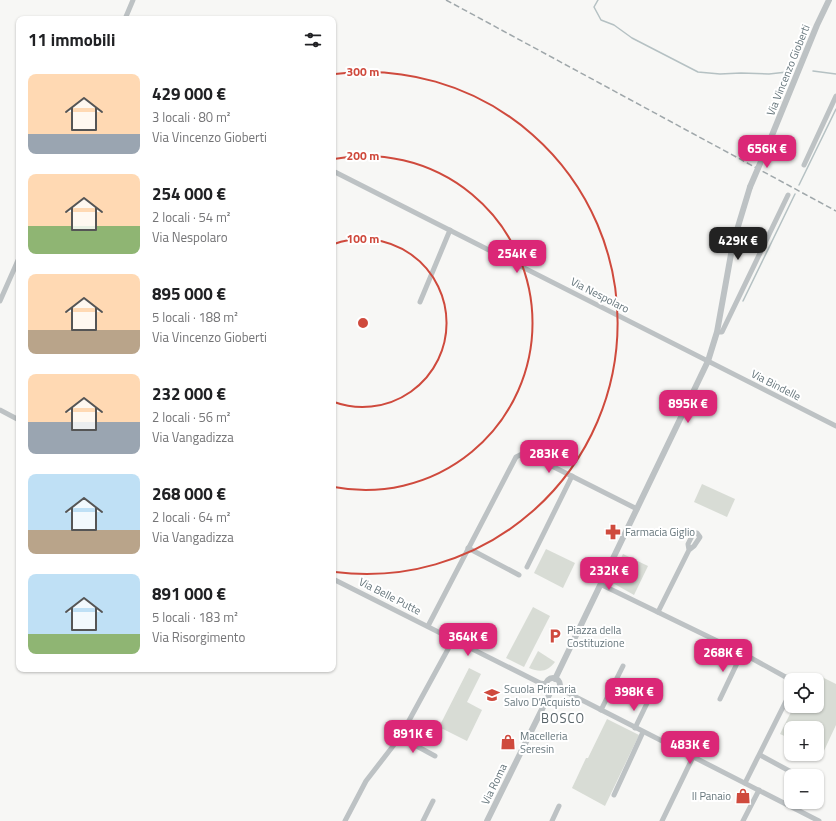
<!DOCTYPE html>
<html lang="it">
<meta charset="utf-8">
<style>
body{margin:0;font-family:"Titillium Web",sans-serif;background:#f2f2f2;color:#202124;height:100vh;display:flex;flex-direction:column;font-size:15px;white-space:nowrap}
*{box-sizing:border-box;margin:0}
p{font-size:13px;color:#757577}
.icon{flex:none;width:22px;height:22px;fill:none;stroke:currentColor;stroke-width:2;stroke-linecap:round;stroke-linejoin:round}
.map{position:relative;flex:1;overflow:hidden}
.panel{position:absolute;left:16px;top:16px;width:320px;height:656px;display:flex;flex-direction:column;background:#fff;border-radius:8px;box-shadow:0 1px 3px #0004}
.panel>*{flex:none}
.buttons{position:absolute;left:784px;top:673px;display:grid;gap:8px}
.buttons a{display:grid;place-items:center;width:40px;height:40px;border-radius:8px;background:#fff;box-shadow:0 1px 3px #0004;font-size:20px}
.price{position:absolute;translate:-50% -34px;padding:0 9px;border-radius:8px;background:#db2777;color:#fff;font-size:13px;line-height:26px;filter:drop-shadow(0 1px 2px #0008)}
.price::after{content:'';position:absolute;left:50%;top:24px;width:12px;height:9px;margin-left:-6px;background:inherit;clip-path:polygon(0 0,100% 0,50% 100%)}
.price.selected{background:#222;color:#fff}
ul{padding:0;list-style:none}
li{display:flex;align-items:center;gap:12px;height:100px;padding:0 12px}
li span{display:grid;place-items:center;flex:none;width:112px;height:80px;border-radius:8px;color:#555}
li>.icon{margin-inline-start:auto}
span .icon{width:48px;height:48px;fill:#fffc;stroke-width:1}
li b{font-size:17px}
h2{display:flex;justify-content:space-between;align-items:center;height:48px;padding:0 12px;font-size:17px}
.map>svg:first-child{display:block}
.green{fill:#d8dcd5}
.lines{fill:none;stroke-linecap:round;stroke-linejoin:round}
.stream{stroke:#b5c1c3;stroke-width:1.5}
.minor{stroke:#bdc2c4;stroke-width:5}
.tertiary{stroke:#bdc2c4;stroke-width:6}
.rail{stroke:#9fa7aa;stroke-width:1.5;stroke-dasharray:6 3;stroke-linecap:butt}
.tertiary-bridge{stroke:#bdc2c4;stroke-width:6}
.ring{fill:none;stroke:#cf4a3d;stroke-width:2}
.labels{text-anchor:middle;stroke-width:4;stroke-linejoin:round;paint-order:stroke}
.street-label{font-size:11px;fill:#66767c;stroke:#fff}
.poi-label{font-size:11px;fill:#66767c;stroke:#fff;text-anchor:start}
.quarter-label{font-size:13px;letter-spacing:1px;fill:#576368;stroke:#fff}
.centre{fill:#cf4a3d;stroke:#fff;stroke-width:2}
.ring-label{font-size:12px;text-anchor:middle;font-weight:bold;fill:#cf4a3d;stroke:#fff;stroke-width:4;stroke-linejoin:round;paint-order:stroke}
</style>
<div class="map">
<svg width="836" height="821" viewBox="0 0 836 821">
<rect width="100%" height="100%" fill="#f7f7f5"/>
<g class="green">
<polygon points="702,484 735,499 727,517 694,502"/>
<polygon points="546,549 575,563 563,588 534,573"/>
<polygon points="623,554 648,566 634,595 611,582 611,578"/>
<polygon points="533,607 550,616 524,667 506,658"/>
<path d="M538,651L555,662C548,671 541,673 529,668Z"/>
<polygon points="469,668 481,674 467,702 482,710 467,741 439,727"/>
<polygon points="816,674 836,684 836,725 822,755 817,752 817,728 791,728 791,739 780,734 794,706 817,706 817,680 813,680"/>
<polygon points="607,719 639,735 605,806 572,788 586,758 588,758"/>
</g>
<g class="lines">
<g class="stream">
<polyline points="598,0 594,7 601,20 614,25 632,38 698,72 720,74 741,73 769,74 787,72"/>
<polyline points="813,71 836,74"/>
<polyline points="799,185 836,109"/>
<polyline points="743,301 795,194"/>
</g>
<g class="minor">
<polyline points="125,19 133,0"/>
<polyline points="804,165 836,96"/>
<polyline points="333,171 836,426"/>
<polyline points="0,301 19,258"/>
<polyline points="420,302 450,230"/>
<polyline points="717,332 722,332 788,195"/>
<polyline points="0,410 19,420"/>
<polyline points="468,548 519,575"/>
<polyline points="527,567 572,476"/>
<polyline points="333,579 540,683 546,684"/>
<polyline points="602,585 742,653 791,680"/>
<polyline points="658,612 689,550 694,546 700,537 697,533 693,534 688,544 689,550"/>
<polyline points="428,626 516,457 522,454 530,455 637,509"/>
<polyline points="558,689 570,694 819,821"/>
<polyline points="720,699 742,653"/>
<polyline points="601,710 623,666"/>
<polyline points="635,728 653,691"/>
<polyline points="400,737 435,756"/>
<polyline points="760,755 795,774"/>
<polyline points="745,783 791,691"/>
<polyline points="614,795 643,732"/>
<polyline points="345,821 366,781 400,737 453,640"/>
<polyline points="423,821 433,801"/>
<polyline points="552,821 559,806"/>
<polyline points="662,821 693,757"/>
<polyline points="743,821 759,790"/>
</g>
<g class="tertiary">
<polyline points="768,145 817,25 829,0"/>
<circle cx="553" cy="685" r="7"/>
<polyline points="555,679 708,361 717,332 733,243 750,187"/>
<polyline points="487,821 551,691"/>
</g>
<polyline class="rail" points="446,0 836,211"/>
<polyline class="tertiary-bridge" points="750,187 768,145"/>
</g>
<g class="ring">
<path d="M334 244A84 84 0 1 1 334 402"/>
<path d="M334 159A167 167 0 1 1 334 487"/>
<path d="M335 74A251 251 0 1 1 335 572"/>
</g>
<defs>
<g id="pharmacy-bare" transform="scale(1.2)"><path d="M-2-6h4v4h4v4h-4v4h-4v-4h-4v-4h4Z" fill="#cf4a3d" stroke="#fff" stroke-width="2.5" paint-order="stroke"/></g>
<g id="parking-bare" transform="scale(1.2)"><path d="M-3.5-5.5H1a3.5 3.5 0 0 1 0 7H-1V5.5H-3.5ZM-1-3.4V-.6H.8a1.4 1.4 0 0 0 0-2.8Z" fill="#cf4a3d" stroke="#fff" stroke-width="2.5" paint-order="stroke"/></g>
<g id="school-bare" transform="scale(1.2)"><path d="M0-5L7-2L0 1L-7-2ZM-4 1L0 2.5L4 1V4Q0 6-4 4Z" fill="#cf4a3d" stroke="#fff" stroke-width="2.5" paint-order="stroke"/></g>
<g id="shop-bare" transform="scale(1.2)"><path d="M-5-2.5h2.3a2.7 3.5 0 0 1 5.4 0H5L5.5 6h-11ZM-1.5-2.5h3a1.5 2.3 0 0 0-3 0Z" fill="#cf4a3d" stroke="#fff" stroke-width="2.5" paint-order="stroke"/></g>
</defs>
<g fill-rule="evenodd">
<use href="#pharmacy-bare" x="613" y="532"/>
<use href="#parking-bare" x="555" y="636"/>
<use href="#school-bare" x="492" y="695"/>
<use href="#shop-bare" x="508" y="742"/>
<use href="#shop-bare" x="743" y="796"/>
</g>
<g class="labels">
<g class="street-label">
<text transform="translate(788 70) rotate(-68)" y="4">Via Vincenzo Gioberti</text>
<text transform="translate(600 295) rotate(27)" y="4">Via Nespolaro</text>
<text transform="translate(776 385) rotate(27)" y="4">Via Bindelle</text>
<text transform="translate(390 596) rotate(27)" y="4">Via Belle Putte</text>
<text transform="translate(494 784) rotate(-64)" y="4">Via Roma</text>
</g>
<g class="poi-label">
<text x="625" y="536">Farmacia Giglio</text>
<text x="567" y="634">Piazza della<tspan x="567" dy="13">Costituzione</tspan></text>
<text x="504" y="693">Scuola Primaria<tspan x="504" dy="13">Salvo D’Acquisto</tspan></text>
<text x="520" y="740">Macelleria<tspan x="520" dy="13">Seresin</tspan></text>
<text x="731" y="800" text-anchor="end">Il Panaio</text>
</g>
<g class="quarter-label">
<text x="563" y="723">BOSCO</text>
</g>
</g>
<circle cx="363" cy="323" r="6" class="centre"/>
<g class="ring-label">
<text x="363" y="76">300 m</text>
<text x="363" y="160">200 m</text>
<text x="363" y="243">100 m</text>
</g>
</svg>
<div class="buttons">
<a><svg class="icon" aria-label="locate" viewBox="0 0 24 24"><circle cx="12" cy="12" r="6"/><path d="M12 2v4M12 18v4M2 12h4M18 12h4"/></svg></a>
<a>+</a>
<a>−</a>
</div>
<b class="price" style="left:767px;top:169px">656K €</b>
<b class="price selected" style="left:738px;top:261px">429K €</b>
<b class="price" style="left:517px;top:274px">254K €</b>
<b class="price" style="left:688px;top:424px">895K €</b>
<b class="price" style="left:549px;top:474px">283K €</b>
<b class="price" style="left:609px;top:591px">232K €</b>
<b class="price" style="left:468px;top:657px">364K €</b>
<b class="price" style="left:723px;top:673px">268K €</b>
<b class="price" style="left:634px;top:712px">398K €</b>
<b class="price" style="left:413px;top:754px">891K €</b>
<b class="price" style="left:690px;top:765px">483K €</b>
<section class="panel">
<h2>11 immobili<svg class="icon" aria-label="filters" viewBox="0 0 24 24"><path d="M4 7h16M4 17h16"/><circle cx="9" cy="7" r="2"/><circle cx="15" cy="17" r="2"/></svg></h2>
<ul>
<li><span style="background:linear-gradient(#ffd9b3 75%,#9aa5b1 0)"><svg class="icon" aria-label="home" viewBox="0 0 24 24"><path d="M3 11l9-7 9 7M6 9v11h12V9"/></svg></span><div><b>429 000 €</b><p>3 locali · 80 m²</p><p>Via Vincenzo Gioberti</p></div></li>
<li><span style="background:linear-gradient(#ffd9b3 65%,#8fb573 0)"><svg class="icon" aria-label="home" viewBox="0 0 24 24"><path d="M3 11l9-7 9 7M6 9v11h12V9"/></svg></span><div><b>254 000 €</b><p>2 locali · 54 m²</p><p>Via Nespolaro</p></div></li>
<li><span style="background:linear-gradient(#ffd9b3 70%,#b9a48a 0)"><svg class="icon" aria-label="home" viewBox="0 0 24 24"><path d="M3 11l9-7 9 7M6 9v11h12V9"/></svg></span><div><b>895 000 €</b><p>5 locali · 188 m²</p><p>Via Vincenzo Gioberti</p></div></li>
<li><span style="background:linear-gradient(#ffd9b3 60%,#9aa5b1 0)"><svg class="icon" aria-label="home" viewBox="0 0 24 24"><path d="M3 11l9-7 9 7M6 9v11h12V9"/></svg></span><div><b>232 000 €</b><p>2 locali · 56 m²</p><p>Via Vangadizza</p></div></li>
<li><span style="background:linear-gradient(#bfe0f5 70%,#b9a48a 0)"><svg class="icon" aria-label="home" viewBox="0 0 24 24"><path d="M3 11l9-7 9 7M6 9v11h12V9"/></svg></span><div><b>268 000 €</b><p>2 locali · 64 m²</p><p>Via Vangadizza</p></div></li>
<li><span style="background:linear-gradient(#bfe0f5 75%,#8fb573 0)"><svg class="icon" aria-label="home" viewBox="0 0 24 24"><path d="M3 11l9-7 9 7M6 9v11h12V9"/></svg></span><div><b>891 000 €</b><p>5 locali · 183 m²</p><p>Via Risorgimento</p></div></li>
</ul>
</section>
</div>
